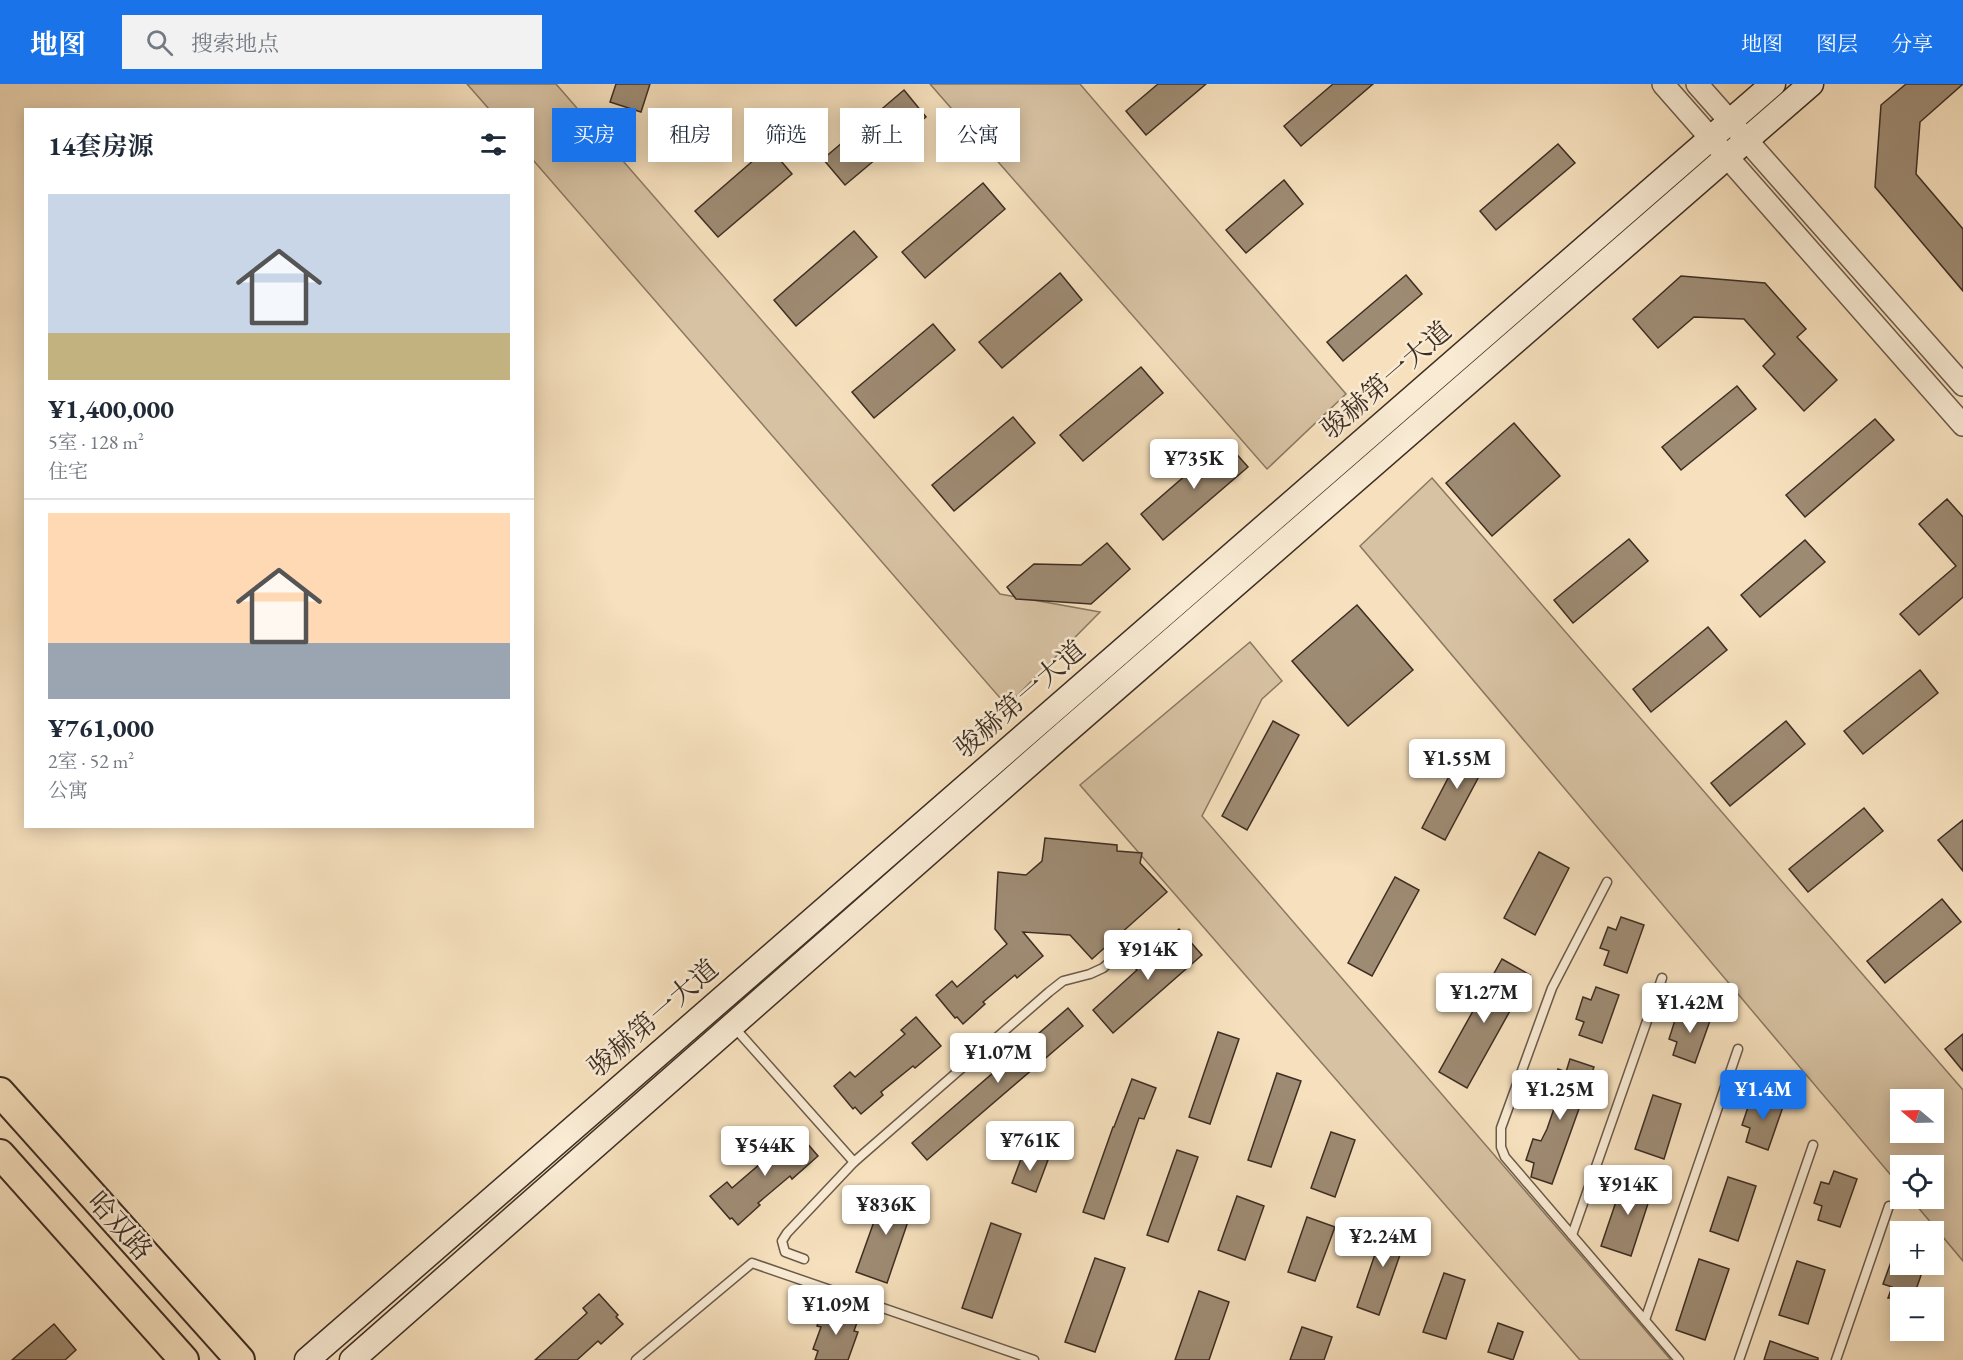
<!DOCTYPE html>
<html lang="zh">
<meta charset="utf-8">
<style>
body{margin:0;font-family:"EB Garamond","Noto Serif SC",serif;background:#f2f2f3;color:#1f2937;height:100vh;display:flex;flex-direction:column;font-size:22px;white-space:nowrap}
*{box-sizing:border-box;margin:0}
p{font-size:20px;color:#747a83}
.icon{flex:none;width:33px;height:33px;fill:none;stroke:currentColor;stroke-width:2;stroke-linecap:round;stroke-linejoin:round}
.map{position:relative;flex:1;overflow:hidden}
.panel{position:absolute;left:24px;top:24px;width:510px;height:720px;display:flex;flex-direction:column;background:#fff;border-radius:0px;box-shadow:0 3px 15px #0003}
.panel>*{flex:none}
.banner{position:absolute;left:552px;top:24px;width:570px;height:54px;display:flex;gap:12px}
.needle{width:39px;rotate:289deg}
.fabs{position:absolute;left:1890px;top:1005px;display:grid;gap:12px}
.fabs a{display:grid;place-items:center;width:54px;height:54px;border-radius:0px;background:#fff;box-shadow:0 3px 15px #0003;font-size:30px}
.price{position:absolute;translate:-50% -51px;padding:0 14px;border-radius:6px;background:#fff;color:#222;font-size:20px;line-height:39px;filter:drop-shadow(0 2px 3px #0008)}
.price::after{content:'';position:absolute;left:50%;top:36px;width:18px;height:14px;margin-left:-9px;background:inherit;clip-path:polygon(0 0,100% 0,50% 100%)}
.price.selected{background:#1a73e8;color:#fff}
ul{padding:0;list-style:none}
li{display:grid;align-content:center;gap:12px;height:318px;padding:0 24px}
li+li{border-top:2px solid #e0e1e3}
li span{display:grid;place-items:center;height:186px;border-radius:0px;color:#555}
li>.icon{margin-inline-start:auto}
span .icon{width:108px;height:108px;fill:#fffc;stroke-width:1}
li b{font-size:26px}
h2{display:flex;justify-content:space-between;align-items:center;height:72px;padding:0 24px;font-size:26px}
.chip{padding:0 21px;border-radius:0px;background:#fff;box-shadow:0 3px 15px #0003;font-size:21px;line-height:54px}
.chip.selected{background:#1a73e8;color:#fff}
header{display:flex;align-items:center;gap:36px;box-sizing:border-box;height:84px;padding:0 30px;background:#1a73e8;color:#fff}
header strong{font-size:28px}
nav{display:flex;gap:33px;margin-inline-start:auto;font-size:21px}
.search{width:420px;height:54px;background:#f2f2f3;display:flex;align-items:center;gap:15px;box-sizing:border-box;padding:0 21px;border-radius:0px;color:#747a83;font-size:22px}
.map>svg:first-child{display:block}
.green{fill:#d7c2a3;stroke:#8a7863;stroke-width:1.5;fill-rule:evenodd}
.building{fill:#9e8b73;stroke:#3e2e23;stroke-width:1.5}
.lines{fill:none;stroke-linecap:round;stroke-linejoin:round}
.service-casing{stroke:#6c5a4a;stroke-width:11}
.tertiary-casing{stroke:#6c5a4a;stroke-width:24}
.secondary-casing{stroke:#3e2e23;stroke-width:27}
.trunk-casing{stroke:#3e2e23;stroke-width:32}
.service{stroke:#f9ebd4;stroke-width:8}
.tertiary{stroke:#f9ebd4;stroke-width:21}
.secondary{stroke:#f9ebd4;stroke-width:24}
.trunk{stroke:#f6e0bd;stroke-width:28}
.labels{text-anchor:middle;stroke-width:5;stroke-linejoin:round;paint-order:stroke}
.street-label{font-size:27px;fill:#3e2e23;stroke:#f9ebd4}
</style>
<header>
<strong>地图</strong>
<div class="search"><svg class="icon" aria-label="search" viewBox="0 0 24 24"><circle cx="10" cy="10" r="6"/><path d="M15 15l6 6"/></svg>搜索地点</div>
<nav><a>地图</a><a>图层</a><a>分享</a></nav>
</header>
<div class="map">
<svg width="1963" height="1276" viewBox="0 0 1963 1276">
<rect width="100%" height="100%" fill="#f6e0bd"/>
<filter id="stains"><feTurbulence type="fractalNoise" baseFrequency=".00333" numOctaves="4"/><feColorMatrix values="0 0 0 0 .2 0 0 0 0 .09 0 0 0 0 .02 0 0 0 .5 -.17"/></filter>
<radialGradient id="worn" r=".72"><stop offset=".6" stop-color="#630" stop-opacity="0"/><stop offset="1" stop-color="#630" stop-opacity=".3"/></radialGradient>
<g class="green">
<polygon points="467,0 556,0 1000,510 1100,528 1007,622 533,76 532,26 489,25"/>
<polygon points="930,0 1080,0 1346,310 1267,385"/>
<path d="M1432,394L1963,1006V1177L1911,1115L1934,1114V1082H1900V1102L1360,462ZM1900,1016H1934V1048H1900Z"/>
<polygon points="1250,558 1282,597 1262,615 1202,732 1671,1276 1580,1276 1080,701"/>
</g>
<g class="building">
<polygon points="616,0 650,0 641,28 610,18"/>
<polygon points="1158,0 1206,0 1146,51 1126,27"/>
<polygon points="1333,0 1373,0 1301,62 1284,42"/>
<polygon points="1906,0 1963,0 1920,38 1916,90 1963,145 1963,207 1875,103 1881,21"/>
<polygon points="904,6 926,33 845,101 823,75"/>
<polygon points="1558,60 1575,79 1496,146 1480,127"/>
<polygon points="769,63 792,90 718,153 695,127"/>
<polygon points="1284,96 1303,120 1246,169 1226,146"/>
<polygon points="983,99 1005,125 925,194 902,168"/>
<polygon points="854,147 877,173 796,242 774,216"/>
<polygon points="1060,189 1082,216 1002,284 979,258"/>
<polygon points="1406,191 1422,210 1343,277 1327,258"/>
<polygon points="1681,192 1765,199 1806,245 1797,253 1837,296 1804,327 1763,282 1775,270 1744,235 1694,233 1658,264 1633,235"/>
<polygon points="933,240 955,266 874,334 852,308"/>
<polygon points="1141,283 1163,309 1083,377 1060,351"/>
<polygon points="1737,302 1756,325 1681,386 1662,363"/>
<polygon points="1013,333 1035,359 954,427 932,401"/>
<polygon points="1875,335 1894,356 1805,433 1786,411"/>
<polygon points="1514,339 1560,392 1492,452 1446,399"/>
<polygon points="1225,357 1248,383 1163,456 1141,430"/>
<polygon points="1947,415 1963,433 1963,513 1919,551 1900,530 1956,482 1919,440"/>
<polygon points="1629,455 1648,477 1573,539 1554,516"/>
<polygon points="1805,456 1825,478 1760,533 1741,511"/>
<polygon points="1107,459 1130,485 1091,520 1016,515 1007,503 1034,480 1081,481"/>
<polygon points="1357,521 1413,586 1348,642 1292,577"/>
<polygon points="1708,543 1727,566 1651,628 1633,605"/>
<polygon points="1920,586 1938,609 1863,670 1844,647"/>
<polygon points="1273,637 1299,651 1247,746 1222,732"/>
<polygon points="1786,637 1805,660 1730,722 1711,699"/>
<polygon points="1468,656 1492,668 1445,756 1422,744"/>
<polygon points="1864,724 1883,747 1808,808 1789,785"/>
<polygon points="1963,736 1963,787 1938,756"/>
<polygon points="1045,754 1117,761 1117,767 1142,769 1140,779 1167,808 1092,875 1070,851 1023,848 1043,872 1017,894 1015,891 983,918 985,920 963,940 957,933 955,934 936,911 952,897 957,903 1007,860 995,845 998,788 1026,791 1042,777"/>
<polygon points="1539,768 1569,784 1535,851 1504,834"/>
<polygon points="1395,793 1419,806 1372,892 1348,879"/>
<polygon points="1942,815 1961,838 1885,899 1867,877"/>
<polygon points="1621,833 1644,841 1627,889 1604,881 1609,867 1600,864 1608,843 1616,846"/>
<polygon points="1179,845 1202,871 1113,949 1093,926 1137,886 1135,884"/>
<polygon points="1502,875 1530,891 1467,1004 1439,988"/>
<polygon points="1596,903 1619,911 1602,959 1579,951 1584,938 1576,935 1583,913 1591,916"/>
<polygon points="1689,923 1712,931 1695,979 1673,971 1677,958 1669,955 1676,933 1684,936"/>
<polygon points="1068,924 1083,942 927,1076 912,1059"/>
<polygon points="916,933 941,962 915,984 913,982 881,1008 883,1011 861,1030 855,1023 853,1025 834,1002 850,988 855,993 905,950 901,946"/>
<polygon points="1218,948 1239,955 1210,1040 1189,1033"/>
<polygon points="1963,950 1963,987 1945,965"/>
<polygon points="1570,975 1594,983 1552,1100 1531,1093 1534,1079 1526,1076 1533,1055 1541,1057 1547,1045 1559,1010 1551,1007 1558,985 1566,988"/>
<polygon points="1277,989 1301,997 1271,1083 1248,1076"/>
<polygon points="1132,995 1156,1004 1144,1035 1139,1034 1104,1135 1083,1128 1113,1043 1114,1043"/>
<polygon points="1762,1009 1785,1017 1768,1066 1746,1058 1750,1044 1742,1041 1749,1020 1757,1023"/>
<polygon points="1653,1011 1681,1020 1664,1075 1635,1065"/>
<polygon points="793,1043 818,1072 792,1095 790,1092 758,1119 760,1121 738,1141 732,1134 730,1135 710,1112 727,1098 732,1104 782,1061 778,1056"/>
<polygon points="1331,1048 1355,1056 1335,1113 1311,1104"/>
<polygon points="1177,1066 1198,1073 1168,1158 1147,1151"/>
<polygon points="1024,1067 1048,1076 1036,1108 1012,1099"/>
<polygon points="1834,1087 1857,1095 1840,1143 1818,1136 1822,1122 1814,1119 1821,1098 1829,1100"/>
<polygon points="1625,1091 1654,1101 1631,1172 1601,1162"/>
<polygon points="1728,1093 1756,1102 1738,1157 1710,1147"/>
<polygon points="886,1104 916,1114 887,1199 856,1188"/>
<polygon points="1237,1112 1264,1122 1245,1176 1218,1166"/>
<polygon points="1307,1133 1335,1143 1315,1197 1288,1188"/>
<polygon points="1386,1138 1409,1145 1379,1231 1357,1223"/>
<polygon points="991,1139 1021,1150 992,1234 962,1224"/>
<polygon points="1095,1174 1125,1184 1095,1268 1065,1258"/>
<polygon points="1699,1175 1729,1185 1705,1256 1676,1246"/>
<polygon points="1797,1177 1825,1186 1808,1240 1779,1231"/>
<polygon points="1891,1178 1899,1181 1925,1180 1913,1214 1888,1214 1892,1203 1883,1200"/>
<polygon points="1444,1189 1465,1196 1446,1255 1423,1248"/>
<polygon points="1199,1207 1229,1218 1209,1276 1175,1276"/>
<polygon points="599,1210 618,1231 616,1233 623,1240 601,1260 598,1257 577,1276 535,1276 587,1229 583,1224"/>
<polygon points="823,1224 838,1229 839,1226 859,1233 854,1247 858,1248 848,1276 815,1276 818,1267 813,1265 821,1243 817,1242"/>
<polygon points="1498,1239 1523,1248 1513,1276 1488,1268"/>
<polygon points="54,1240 76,1266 65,1276 12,1276"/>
<polygon points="1302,1243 1332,1253 1324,1276 1290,1276"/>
<polygon points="1770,1257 1818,1274 1818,1276 1764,1276"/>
</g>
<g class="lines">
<g class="service-casing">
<g id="service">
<polyline points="1607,798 1552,904 1501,1044 1501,1063 1505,1073 1679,1276"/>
<polyline points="733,942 854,1078 787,1149 782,1157 785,1168 804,1175"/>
<polyline points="854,1078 1049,908 1063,897 1090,890 1103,884 1134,857"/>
<polyline points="1572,1151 1662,894"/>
<polyline points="1645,1236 1738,965"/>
<polyline points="636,1276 752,1179 1034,1276"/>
<polyline points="1739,1276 1813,1061"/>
<polyline points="1836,1276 1889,1122"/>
</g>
</g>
<g class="tertiary-casing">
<g id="tertiary">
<polyline points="1663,0 1963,341"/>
<polyline points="1697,0 1963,301"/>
</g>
</g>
<g class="secondary-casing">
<g id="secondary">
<polyline points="307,1276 1773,0"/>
<polyline points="352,1276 1059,654 1811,0"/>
</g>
</g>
<g class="trunk-casing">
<g id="trunk">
<polyline points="0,1008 240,1276"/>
<polyline points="0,1070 184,1276"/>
</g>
</g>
<use href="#service" class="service"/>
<use href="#tertiary" class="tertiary"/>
<use href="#secondary" class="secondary"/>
<use href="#trunk" class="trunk"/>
</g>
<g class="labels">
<g class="street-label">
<text transform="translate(1386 296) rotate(-41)" y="9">骏赫第一大道</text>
<text transform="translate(1020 615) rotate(-41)" y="9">骏赫第一大道</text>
<text transform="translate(653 934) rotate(-41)" y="9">骏赫第一大道</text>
<text transform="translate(120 1142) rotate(48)" y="9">哈双路</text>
</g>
</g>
<rect width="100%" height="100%" filter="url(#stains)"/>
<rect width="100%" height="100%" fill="url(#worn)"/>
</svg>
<div class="fabs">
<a><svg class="needle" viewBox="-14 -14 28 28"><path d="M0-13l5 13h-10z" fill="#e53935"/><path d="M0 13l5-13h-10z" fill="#747a83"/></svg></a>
<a><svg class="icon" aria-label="locate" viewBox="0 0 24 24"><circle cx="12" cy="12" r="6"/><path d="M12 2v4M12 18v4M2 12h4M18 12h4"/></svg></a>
<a>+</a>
<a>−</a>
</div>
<b class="price" style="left:1194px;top:406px">¥735K</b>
<b class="price" style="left:1457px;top:706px">¥1.55M</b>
<b class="price" style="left:1148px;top:897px">¥914K</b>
<b class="price" style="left:1484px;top:940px">¥1.27M</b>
<b class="price" style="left:1690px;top:950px">¥1.42M</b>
<b class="price" style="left:998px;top:1000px">¥1.07M</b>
<b class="price" style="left:1560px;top:1037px">¥1.25M</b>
<b class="price selected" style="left:1763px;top:1037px">¥1.4M</b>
<b class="price" style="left:1030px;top:1088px">¥761K</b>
<b class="price" style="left:765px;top:1093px">¥544K</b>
<b class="price" style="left:1628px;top:1132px">¥914K</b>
<b class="price" style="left:886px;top:1152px">¥836K</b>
<b class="price" style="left:1383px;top:1184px">¥2.24M</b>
<b class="price" style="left:836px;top:1252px">¥1.09M</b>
<div class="banner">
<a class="chip selected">买房</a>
<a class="chip">租房</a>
<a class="chip">筛选</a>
<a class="chip">新上</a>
<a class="chip">公寓</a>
</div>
<section class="panel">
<h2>14套房源<svg class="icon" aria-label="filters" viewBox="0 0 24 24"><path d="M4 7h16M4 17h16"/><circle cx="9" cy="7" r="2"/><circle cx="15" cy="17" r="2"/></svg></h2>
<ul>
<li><span style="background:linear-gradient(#c9d6e8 75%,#c2b280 0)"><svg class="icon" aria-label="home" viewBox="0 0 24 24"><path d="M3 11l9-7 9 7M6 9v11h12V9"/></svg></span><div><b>¥1,400,000</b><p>5室 · 128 m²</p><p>住宅</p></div></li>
<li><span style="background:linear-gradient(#ffd9b3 70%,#9aa5b1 0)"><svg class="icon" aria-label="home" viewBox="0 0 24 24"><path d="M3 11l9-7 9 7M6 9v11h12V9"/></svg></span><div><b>¥761,000</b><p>2室 · 52 m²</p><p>公寓</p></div></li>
</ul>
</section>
</div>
